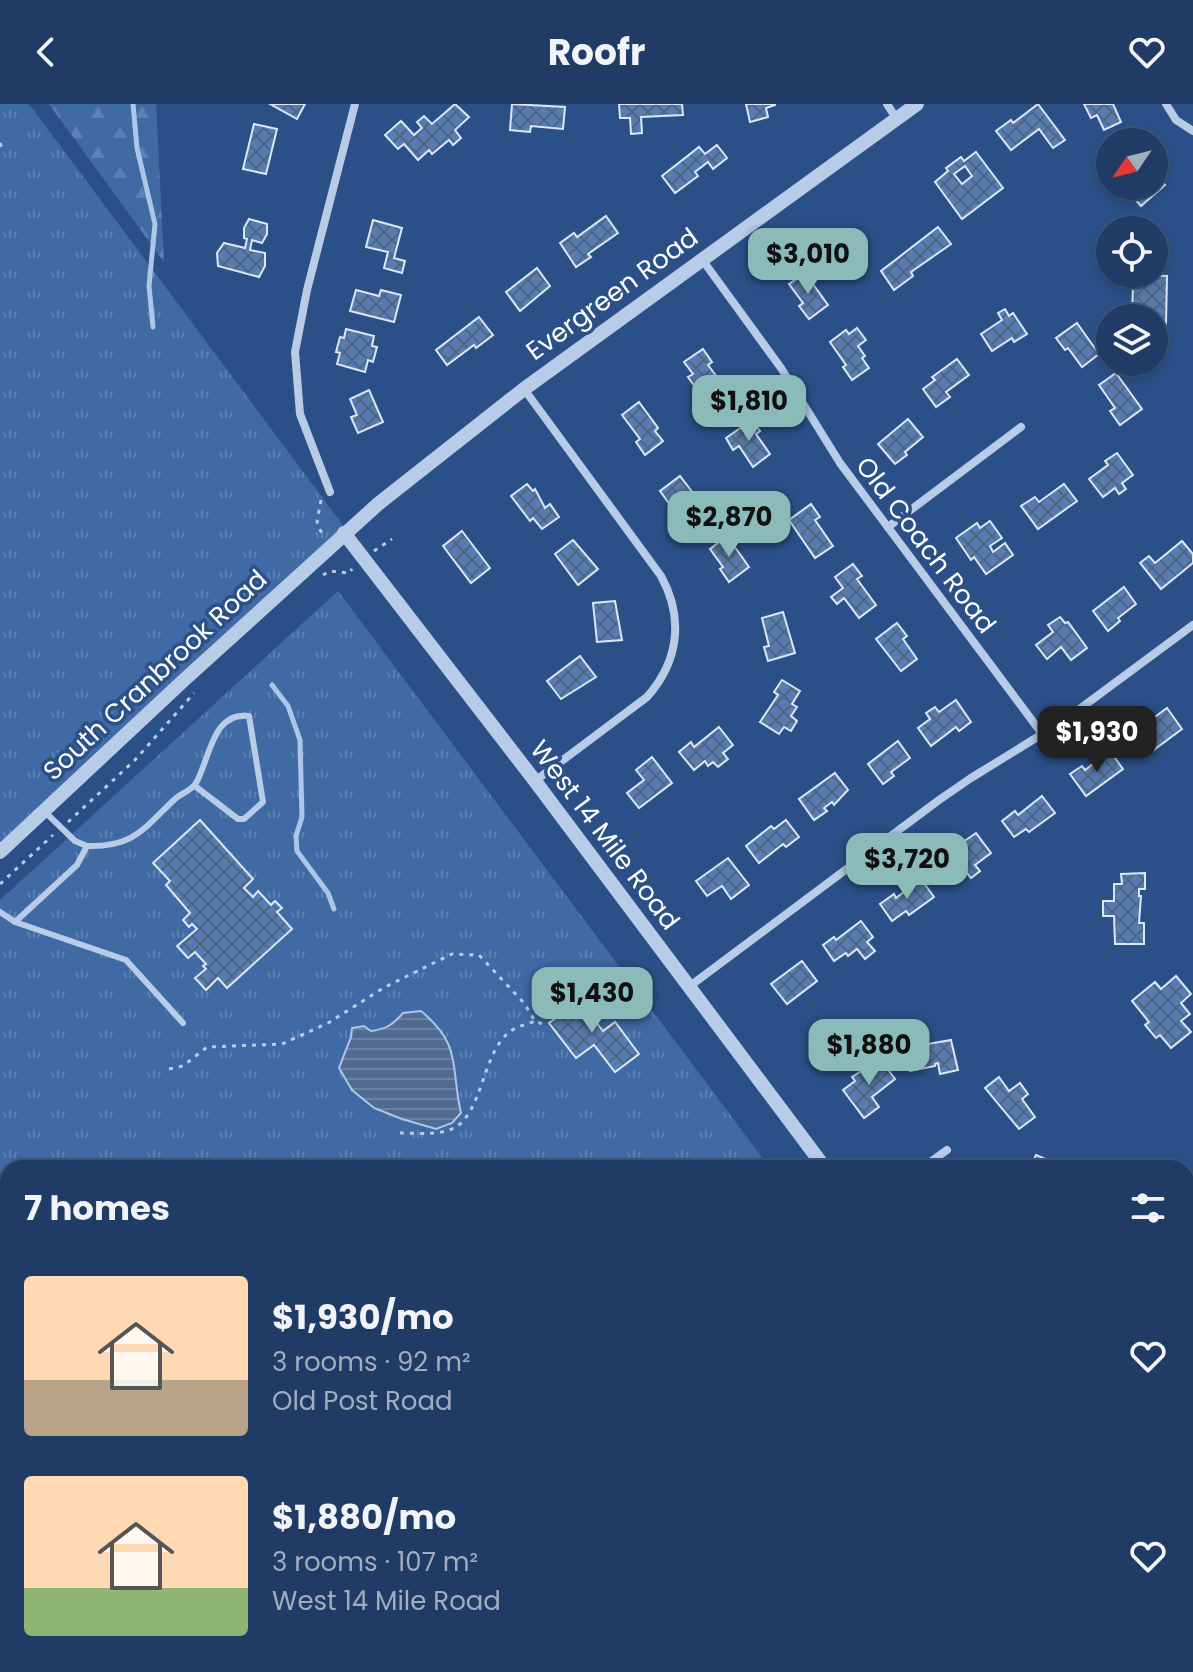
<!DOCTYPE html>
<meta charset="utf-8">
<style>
body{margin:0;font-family:Poppins,sans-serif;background:#2d476f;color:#f1f3f6;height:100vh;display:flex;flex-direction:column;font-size:30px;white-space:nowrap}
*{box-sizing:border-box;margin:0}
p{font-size:26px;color:#a2adbf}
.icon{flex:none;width:44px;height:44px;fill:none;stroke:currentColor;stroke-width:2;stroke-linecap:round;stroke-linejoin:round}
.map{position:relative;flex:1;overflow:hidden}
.side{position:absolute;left:0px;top:1056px;width:1194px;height:512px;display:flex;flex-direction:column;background:#203c66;border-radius:24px 24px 0 0;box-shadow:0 4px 12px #0003,0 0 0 2px #3d567a}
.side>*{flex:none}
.needle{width:52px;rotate:235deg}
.tools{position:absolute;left:1096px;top:24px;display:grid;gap:16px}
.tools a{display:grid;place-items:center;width:72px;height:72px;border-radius:50%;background:#203c66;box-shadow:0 4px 12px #0003,0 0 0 2px #3d567a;font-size:40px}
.price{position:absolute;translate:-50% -68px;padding:0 18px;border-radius:16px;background:#8bbbb9;color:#111;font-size:26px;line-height:52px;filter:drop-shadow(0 2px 4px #0008)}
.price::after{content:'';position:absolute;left:50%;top:48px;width:24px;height:18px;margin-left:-12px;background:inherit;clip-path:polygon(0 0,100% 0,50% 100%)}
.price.current{background:#222;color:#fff}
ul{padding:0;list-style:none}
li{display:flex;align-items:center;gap:24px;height:200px;padding:0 24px}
li span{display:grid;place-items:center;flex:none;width:224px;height:160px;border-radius:8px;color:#555}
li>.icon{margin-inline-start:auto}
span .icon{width:96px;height:96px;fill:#fffc;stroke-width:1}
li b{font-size:34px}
h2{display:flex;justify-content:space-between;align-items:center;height:96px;padding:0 24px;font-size:34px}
header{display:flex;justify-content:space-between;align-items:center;height:104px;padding:0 24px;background:#203c66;font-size:36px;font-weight:700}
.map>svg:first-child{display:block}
.grass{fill:url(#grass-tufts)}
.forest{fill:url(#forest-firs)}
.water{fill:url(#water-rules);stroke:#adc6e8;stroke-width:2}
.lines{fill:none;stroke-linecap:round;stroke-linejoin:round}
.stream{stroke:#adc6e8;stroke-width:5}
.building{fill:url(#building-cross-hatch);stroke:#dbe7f6;stroke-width:2;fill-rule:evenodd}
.path{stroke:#b8cce8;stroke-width:3;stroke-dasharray:4 6;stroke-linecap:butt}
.service{stroke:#b8cce8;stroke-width:6}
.minor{stroke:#b8cce8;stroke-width:8}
.tertiary{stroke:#b8cce8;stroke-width:14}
.labels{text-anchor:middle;stroke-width:7;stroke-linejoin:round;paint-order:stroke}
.street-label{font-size:26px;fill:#fff;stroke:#2b5088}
</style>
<header><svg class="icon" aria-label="back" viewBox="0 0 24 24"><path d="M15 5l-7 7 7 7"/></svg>Roofr<svg class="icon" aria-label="heart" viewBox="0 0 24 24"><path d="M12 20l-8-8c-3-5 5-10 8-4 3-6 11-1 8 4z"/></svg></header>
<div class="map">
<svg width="1193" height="1568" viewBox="0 0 1193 1568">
<defs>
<pattern id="grass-tufts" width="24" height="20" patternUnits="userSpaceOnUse" patternTransform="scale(2)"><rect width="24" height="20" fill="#406aa4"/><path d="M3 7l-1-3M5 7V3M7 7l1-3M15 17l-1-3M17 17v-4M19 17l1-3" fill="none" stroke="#5d80b2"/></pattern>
<pattern id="forest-firs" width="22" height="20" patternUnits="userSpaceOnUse" patternTransform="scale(2)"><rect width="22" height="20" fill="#406aa4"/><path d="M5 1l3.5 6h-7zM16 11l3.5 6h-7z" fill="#5d80b2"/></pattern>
<pattern id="water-rules" width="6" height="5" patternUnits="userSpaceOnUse" patternTransform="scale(2)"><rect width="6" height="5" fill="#526b93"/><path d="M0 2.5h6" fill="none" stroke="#6c81a3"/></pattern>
<pattern id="building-cross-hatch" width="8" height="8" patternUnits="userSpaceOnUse" patternTransform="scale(2)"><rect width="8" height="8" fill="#577cb1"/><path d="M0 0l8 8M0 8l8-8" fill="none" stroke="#526684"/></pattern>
</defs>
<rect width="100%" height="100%" fill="#2b5088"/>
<g class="grass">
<polygon points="0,0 29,0 345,424 0,739"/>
<polygon points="338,487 770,1064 8,1064 8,1560 347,1560 338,1568 0,1568 0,796"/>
</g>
<polygon class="forest" points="49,0 156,0 164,158"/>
<path class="water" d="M421,907C463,942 450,962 461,1009L452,1019L436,1025L402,1015L374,1004L352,986L339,964L351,933L352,924L364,922L371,927C386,925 393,921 403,909Z"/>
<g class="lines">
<g class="stream">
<polyline points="133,0 137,44 155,120 149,182 153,223"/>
<polyline points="272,581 288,602 300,636 302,713 296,732 297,747 328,789 334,805"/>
<polyline points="698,1560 703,1568"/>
</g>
</g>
<g class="building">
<polygon points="270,0 305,0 297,15"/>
<polygon points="455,0 469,13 455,26 461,34 453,41 449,36 432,50 429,46 418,56 404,40 398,45 385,31 401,17 414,31 422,24 417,18 424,12 432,20"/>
<polygon points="512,0 565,3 563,25 531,22 530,28 510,26"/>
<polygon points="619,0 682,0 683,11 641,13 642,29 631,30 630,14 620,14"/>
<polygon points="746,0 775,0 775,1 766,4 768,13 750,18"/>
<polygon points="1038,0 1065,36 1053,44 1039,25 1011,46 996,27 1011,16 1013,19"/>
<polygon points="1084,0 1113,0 1121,18 1104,26 1097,11 1091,14"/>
<polygon points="254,20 277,25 266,70 243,65"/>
<polygon points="717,41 727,54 713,65 708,58 695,68 698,72 675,89 662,72 699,43 705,50"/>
<path d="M976,48L1003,84L962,115L935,78L948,67L946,64L961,53L964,57ZM965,62L972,72L962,80L954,70Z"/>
<polygon points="1154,68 1165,81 1141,102 1127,86 1131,82 1154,82"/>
<polygon points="606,112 618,129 588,150 591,153 576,163 560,139 574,129 577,133"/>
<polygon points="249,115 267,120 267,130 262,139 252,136 250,146 265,149 265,162 259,173 218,162 217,149 224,139 245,144 247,135 244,134 244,124"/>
<polygon points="373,116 402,124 394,154 405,157 402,169 384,164 388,148 366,143"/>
<polygon points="938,123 951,140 911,168 913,172 894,186 881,167"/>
<polygon points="537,164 550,182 520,207 506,188"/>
<polygon points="805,169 828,201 809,215 799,202 803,199 789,180"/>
<polygon points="1142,171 1167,172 1166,220 1154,220 1154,214 1132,213 1133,179 1142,179"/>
<polygon points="356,186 379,192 381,186 401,191 394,218 350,207"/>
<polygon points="1005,205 1009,212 1013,209 1027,230 1014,238 1012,234 992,247 981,230 1002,216 998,209"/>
<polygon points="479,213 493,231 476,244 474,241 447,261 436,246"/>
<polygon points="1077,219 1099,250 1082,263 1068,244 1065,246 1056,234"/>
<polygon points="857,224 866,236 858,242 865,252 862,254 869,264 852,276 843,263 846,261 830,238 846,226 849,230"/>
<polygon points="346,225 374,232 372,242 377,243 373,258 368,256 365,268 337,260 340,249 336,248 340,233 344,234"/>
<polygon points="703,245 712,258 708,261 726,285 707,299 688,273 693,270 684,258"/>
<polygon points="957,255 969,271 946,288 950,293 936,303 923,285 935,276 932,273"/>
<polygon points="1116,269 1142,305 1120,321 1110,307 1115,304 1099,281"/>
<polygon points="369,286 383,318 358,329 351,313 357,311 350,295"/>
<polygon points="639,298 658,324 655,327 663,337 645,351 636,338 640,335 622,311"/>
<polygon points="908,315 923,333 905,348 907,351 895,360 878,340"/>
<polygon points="752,316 760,327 756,330 770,350 753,363 739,342 733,346 726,334"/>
<polygon points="1117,349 1133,371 1122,379 1126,385 1119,390 1115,384 1103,393 1089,375 1108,361 1105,357"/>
<polygon points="680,372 700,398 697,400 705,411 687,424 660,387"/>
<polygon points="527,380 533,387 535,385 545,404 550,400 559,413 542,425 533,414 530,417 511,392"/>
<polygon points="1064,380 1077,397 1038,425 1021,402 1035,393 1039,398"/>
<polygon points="811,400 820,413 815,416 833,442 815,454 789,416"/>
<polygon points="990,417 1002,434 990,442 993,448 1005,439 1013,451 986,470 974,453 971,456 956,434 977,419 980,424"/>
<polygon points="462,427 490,464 471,479 443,442"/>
<polygon points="727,432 749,463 729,478 720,465 723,463 710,445"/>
<polygon points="573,436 598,465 578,481 555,450"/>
<polygon points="1182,437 1193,450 1193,459 1161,485 1140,459 1149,452 1155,459"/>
<polygon points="853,460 862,472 857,475 876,501 859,514 844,494 837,500 831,493 843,484 835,473"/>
<polygon points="1124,483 1136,500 1118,514 1120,517 1108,527 1093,507"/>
<polygon points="615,497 622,536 597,538 593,499"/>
<polygon points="783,508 795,549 768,557 764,543 769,542 762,514"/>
<polygon points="1060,513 1065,519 1068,518 1087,544 1071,556 1061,543 1047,555 1036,541 1053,528 1048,521"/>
<polygon points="897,519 907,532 903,535 917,555 901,567 876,535"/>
<polygon points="580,552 596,573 561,595 547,577"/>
<polygon points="782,576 800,587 792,600 797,603 791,612 797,617 791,627 784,623 779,630 760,618 778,591 774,588"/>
<polygon points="956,596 971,618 959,627 956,623 931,642 918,624 930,615 926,609 935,603 939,608"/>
<polygon points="1167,604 1182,625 1151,648 1140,633 1153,623 1148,618"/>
<polygon points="719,623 733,641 723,649 728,655 718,663 713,658 708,662 705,657 694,666 679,648 691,638 694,643"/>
<polygon points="898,637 910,654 891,668 894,672 883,680 868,660"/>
<polygon points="1110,647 1123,665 1086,692 1070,670 1082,662 1085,666"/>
<polygon points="652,653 672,679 639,704 627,689 644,676 636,666"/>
<polygon points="835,669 848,686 834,701 832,698 824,704 827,707 814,716 799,695"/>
<polygon points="1042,692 1055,709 1029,728 1026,725 1014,733 1002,717 1015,707 1018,711"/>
<polygon points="200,716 253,775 244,784 253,793 258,787 271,801 275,797 282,804 277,808 292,825 227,884 218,874 206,886 195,874 206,865 203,862 206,860 195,848 188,854 177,842 197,825 192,820 189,823 183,816 190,809 166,781 170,777 153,759"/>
<polygon points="786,716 799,733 786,743 783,740 759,759 746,742 771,722 774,725"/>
<polygon points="976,729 991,749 975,761 980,767 971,774 966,768 954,777 941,759 965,741 963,738"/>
<polygon points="728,754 749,781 731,795 722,782 707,792 696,777"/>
<polygon points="1145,769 1145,785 1139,785 1139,792 1141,792 1139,819 1144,819 1144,840 1115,840 1114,812 1103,812 1103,797 1114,797 1114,780 1122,780 1121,770"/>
<polygon points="921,775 934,793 909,811 906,807 892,817 880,800 894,790 896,794"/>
<polygon points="861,817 873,833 867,838 875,847 865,855 857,845 848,852 846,849 834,857 823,841 834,833 836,836"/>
<polygon points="802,857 817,877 787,900 771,880"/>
<polygon points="1176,872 1191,890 1181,899 1190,910 1181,917 1191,928 1171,944 1160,931 1156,934 1145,921 1149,918 1132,897 1155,878 1161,885"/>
<polygon points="567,892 574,900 579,896 603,927 615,918 639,950 615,968 594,941 576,954 549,919 562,910 555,901"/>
<polygon points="951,936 958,966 940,970 938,959 935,960 935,962 910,967 905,944"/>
<polygon points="880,955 895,975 872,993 879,1003 864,1014 843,986 855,977 852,973"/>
<polygon points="999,973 1009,987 1020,979 1028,990 1022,995 1035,1013 1019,1025 985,984"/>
<polygon points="1036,1051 1055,1059 1053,1064 1030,1064"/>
<polygon points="1193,1370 1193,1402 1188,1406 1186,1403 1186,1375"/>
</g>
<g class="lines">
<g class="path">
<polyline points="0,39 2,44"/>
<polyline points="321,396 317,418 323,433"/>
<polyline points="374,447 392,435"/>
<polyline points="323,471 330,467 349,469 352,465"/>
<polyline points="68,718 135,656 194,589"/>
<polyline points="0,780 53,731"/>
<polyline points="169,965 183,962 207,943 282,940 328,919 385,883 452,850 479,851 524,899 535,917 545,921"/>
<path d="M400,1029C416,1029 441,1032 456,1023C482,1006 483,952 507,930C514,923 525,921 535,917"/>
</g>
<g class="service">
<path d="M87,742C135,743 144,724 176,694C182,689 192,686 196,679C210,655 212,607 249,612L263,698L244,715H238L195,682"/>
<polyline points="0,808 15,818 77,761 87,742 75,737 44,707"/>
<polyline points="15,818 126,856 183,919"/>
</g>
<g class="minor">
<polyline points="887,0 896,14"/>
<polyline points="1166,0 1176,16 1193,27"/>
<polyline points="701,154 781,264 840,359 1043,631"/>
<path d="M524,285L661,472C684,514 679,557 647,593L535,677"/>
<polyline points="330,388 300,310 295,248 307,186 355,0"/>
<polyline points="888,423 1021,323"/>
<polyline points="690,882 939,696 971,674 1062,618 1193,521"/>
<polyline points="922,1064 947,1046"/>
<polyline points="1186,1494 1193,1489"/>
<polyline points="882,1560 882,1568"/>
</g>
<g class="tertiary">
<polyline points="344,429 535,677 825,1064"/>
<polyline points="0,748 184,576 378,400 524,285 917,0"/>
<polyline points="1186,1552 1193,1561"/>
</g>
</g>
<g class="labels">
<g class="street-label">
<text transform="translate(612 190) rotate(-36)" y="9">Evergreen Road</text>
<text transform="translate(926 441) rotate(53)" y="9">Old Coach Road</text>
<text transform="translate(155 571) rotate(-43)" y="9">South Cranbrook Road</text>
<text transform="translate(605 731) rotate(53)" y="9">West 14 Mile Road</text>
</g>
</g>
</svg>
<div class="tools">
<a><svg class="needle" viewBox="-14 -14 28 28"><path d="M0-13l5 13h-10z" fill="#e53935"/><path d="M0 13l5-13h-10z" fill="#a2adbf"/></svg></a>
<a><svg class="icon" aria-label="locate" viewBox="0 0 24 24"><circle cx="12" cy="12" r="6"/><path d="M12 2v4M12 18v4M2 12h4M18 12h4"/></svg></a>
<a><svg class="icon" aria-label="layers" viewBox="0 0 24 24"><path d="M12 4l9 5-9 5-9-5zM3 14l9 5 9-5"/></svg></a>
</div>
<b class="price" style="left:808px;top:192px">$3,010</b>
<b class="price" style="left:749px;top:339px">$1,810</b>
<b class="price" style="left:729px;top:455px">$2,870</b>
<b class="price current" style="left:1097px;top:670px">$1,930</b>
<b class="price" style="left:907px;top:797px">$3,720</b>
<b class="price" style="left:592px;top:931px">$1,430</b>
<b class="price" style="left:869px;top:983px">$1,880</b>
<section class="side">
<h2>7 homes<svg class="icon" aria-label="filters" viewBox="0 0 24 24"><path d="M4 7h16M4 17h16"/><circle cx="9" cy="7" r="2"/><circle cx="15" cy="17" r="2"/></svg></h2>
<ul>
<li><span style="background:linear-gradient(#ffd9b3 65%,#b9a48a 0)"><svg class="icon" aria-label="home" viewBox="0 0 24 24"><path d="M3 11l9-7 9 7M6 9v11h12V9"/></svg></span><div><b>$1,930/mo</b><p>3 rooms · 92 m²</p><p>Old Post Road</p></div><svg class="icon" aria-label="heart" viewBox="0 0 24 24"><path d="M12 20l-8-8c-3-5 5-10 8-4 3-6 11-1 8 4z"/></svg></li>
<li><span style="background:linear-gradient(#ffd9b3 70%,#8fb573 0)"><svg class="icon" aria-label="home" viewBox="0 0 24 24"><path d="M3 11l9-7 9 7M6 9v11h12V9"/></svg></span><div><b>$1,880/mo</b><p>3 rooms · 107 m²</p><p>West 14 Mile Road</p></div><svg class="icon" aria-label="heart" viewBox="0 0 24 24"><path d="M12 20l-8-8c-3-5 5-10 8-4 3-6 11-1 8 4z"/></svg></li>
</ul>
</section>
</div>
